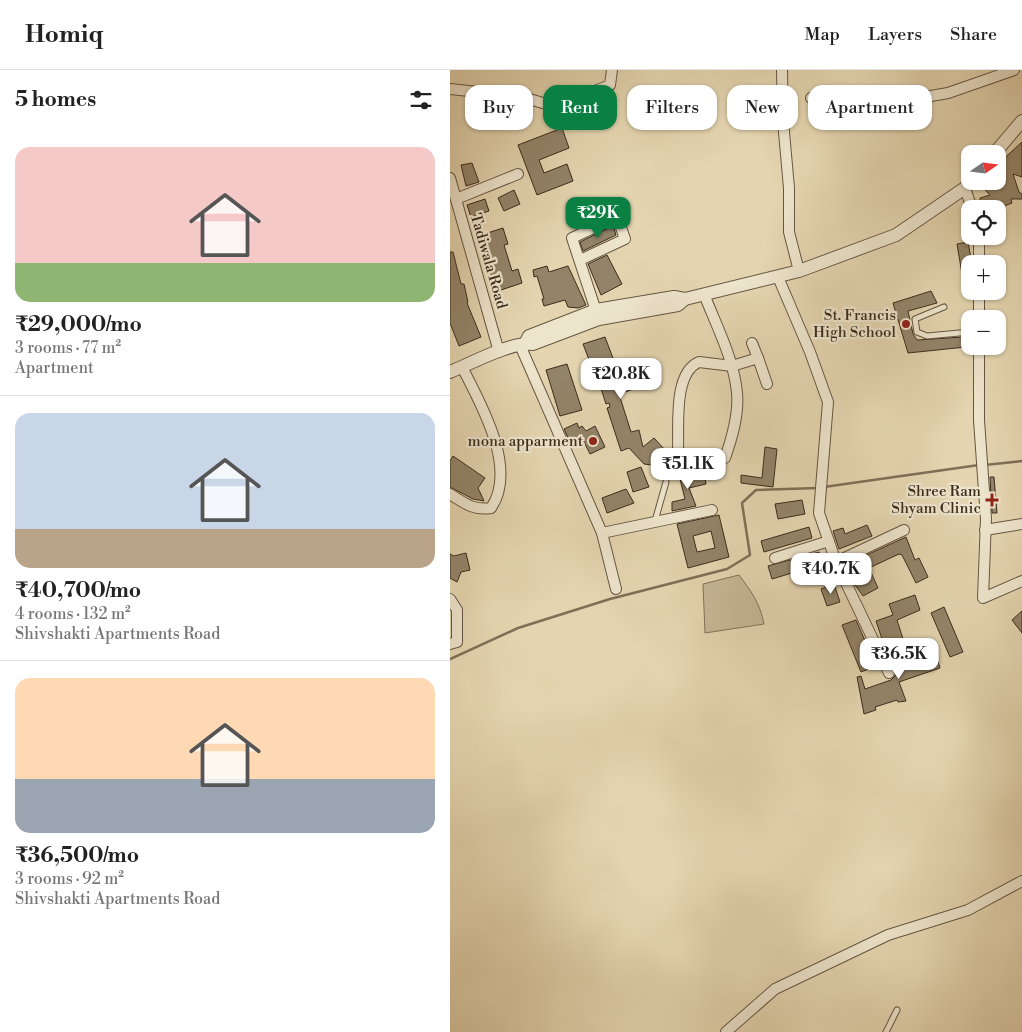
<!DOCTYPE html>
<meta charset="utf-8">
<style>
body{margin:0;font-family:"Libre Bodoni",serif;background:#f2f2f2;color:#222;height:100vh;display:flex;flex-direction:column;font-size:19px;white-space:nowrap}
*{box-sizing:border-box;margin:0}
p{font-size:16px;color:#767676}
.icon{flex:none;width:28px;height:28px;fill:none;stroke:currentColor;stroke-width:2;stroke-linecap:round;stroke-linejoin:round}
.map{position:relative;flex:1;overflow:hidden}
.panel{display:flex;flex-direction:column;background:#fff;width:450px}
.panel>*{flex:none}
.banner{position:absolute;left:15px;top:15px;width:475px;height:45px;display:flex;gap:10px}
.needle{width:32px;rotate:76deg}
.controls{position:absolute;left:511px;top:75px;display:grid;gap:10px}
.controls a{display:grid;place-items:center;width:45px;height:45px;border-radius:10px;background:#fff;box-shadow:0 1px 4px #0004;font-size:25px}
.price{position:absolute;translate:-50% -42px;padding:0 11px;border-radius:10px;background:#fff;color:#222;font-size:16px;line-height:32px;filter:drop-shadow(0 1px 2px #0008)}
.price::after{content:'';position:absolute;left:50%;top:30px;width:15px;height:11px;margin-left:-8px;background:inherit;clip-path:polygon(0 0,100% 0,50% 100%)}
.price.on{background:#0b8043;color:#fff}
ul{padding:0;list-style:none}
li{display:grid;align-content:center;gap:10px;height:265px;padding:0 15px}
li+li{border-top:1px solid #e0e0e0}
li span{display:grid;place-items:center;height:155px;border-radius:15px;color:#555}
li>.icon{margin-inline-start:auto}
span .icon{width:90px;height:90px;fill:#fffc;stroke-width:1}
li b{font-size:21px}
h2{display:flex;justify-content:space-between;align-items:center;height:60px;padding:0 15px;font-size:21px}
.pill{padding:0 18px;border-radius:15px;background:#fff;box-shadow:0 1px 4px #0004;font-size:18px;line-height:45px}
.pill.on{background:#0b8043;color:#fff}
header{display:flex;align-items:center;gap:30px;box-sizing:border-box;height:70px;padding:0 25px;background:#fff;border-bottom:1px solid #e0e0e0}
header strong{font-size:24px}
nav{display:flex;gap:28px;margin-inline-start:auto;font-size:18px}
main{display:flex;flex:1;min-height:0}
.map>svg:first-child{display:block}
.green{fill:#c7b897;stroke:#82725a}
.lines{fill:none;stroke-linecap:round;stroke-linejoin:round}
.stream{stroke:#7f6f57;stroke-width:2.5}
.building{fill:#938469;stroke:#3c2c1d;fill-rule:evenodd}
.service-casing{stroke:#665642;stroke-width:7}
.minor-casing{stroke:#665642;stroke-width:12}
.tertiary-casing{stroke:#665642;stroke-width:14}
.service{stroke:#ede4cc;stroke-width:5}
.minor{stroke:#ede4cc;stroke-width:10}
.tertiary{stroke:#ede4cc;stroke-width:12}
.poi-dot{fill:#8f2418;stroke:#ede4cc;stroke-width:2}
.labels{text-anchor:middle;stroke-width:4.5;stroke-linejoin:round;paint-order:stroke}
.street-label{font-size:15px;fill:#3c2c1d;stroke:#ede4cc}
.poi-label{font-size:15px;fill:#3c2c1d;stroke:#ede4cc;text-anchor:end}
</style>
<header>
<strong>Homiq</strong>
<nav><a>Map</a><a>Layers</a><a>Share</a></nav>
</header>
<main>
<section class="panel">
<h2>5 homes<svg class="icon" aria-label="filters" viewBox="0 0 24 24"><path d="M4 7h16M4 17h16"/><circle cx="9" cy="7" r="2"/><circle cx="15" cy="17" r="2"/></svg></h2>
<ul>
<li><span style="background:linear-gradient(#f6c9c9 75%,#8fb573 0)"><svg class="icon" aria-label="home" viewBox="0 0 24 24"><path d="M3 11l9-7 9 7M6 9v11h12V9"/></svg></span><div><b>₹29,000/mo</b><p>3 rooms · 77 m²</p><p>Apartment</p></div></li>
<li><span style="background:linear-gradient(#c9d6e8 75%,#b9a48a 0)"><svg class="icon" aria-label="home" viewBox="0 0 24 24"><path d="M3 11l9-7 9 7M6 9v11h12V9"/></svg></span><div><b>₹40,700/mo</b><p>4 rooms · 132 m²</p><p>Shivshakti Apartments Road</p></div></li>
<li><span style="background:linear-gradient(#ffd9b3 65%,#9aa5b1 0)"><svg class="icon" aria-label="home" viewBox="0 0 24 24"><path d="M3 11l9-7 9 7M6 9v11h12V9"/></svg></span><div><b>₹36,500/mo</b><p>3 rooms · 92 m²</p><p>Shivshakti Apartments Road</p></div></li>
</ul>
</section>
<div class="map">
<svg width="572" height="962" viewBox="0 0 572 962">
<rect width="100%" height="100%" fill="#e4d5b0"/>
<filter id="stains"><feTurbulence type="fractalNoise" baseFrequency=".004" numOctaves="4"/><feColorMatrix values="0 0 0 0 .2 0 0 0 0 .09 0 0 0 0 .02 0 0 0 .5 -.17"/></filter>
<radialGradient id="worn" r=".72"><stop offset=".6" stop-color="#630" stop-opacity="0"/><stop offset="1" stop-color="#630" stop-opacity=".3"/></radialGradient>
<path class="green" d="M289,505C301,521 310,533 314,554L255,563L253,514Z"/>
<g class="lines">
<g class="stream">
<polyline points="535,395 572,391"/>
<polyline points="374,417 529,395"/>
<polyline points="0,589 68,558 160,529 277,499 300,485 292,433 306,420 368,418"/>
</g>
</g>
<g class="building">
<polygon points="112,58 119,78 89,90 94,103 117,94 123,111 87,125 68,75"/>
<polygon points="572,72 572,107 563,104 569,122 572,124 572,129 561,129 562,133 554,136 547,134 545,131 530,132 530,128 540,125 530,115 533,111 548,111 548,94"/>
<polygon points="22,93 29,112 16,116 11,95"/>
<polygon points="64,120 70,134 54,141 48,128"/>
<polygon points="35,129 39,141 21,147 17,135"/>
<polygon points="163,156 166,165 133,181 130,172"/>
<polygon points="53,158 58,174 54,175 62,201 68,199 72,213 45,222 28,166"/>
<polygon points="518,172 522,194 520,194 520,203 512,204 507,174"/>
<polygon points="0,182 3,182 11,214 14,214 18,232 17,233 31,267 9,276 0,253"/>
<polygon points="157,185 172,214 151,225 138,194"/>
<polygon points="97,196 99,202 118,196 136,235 128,238 118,237 115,230 94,236 92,229 94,229 87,206 84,207 83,200"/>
<polygon points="481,221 487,233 458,241 463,264 467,270 514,267 516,277 458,283 443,233"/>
<polygon points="155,267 169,304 176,301 177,305 196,298 201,313 169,324 181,362 189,360 193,377 204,368 216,381 206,390 210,396 194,394 179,378 171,381 157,338 160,337 159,333 156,334 145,300 143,300 133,274"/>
<polygon points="117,294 132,340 110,346 96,300"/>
<polygon points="127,353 129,358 132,356 136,361 145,356 155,377 140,384 132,368 121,374 114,359"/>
<polygon points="315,377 327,379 323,417 291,413 291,405 312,408"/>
<polygon points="3,386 35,408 28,418 34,431 23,429 0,417 0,391"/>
<polygon points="191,397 199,417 183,422 177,402"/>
<polygon points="233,400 235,406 254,402 256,414 239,418 246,436 222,441 222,432 235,429 228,401"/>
<polygon points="540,407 544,407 547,443 542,443"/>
<polygon points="176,419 184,433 157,443 152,428"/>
<polygon points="352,430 355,444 328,449 325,434"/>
<path d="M269,445L279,487L238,498L227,454ZM261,461L265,478L247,482L243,466Z"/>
<polygon points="417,455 422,466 389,479 383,461 393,458 395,464"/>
<polygon points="359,457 362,468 314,482 311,471"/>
<polygon points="456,467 465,490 469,488 478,507 466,513 452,485 449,484 419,498 428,518 413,526 405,515 395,495"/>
<polygon points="369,482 372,494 322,509 318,496"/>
<polygon points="16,483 20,500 11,502 7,512 0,508 0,484 4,486"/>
<polygon points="384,514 390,532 377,536 371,519"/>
<polygon points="465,525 470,540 447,550 454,572 435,578 426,551 443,545 439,534"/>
<polygon points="494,537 513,582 500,587 481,543"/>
<polygon points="572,541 572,563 562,550"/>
<polygon points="406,550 426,596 411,602 392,555"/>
<polygon points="482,573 490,598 449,612 456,631 448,632 447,630 425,637 426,640 414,644 407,607 411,606 415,619 441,610 446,605 452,603 450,597 458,593 455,586"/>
</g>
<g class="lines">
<g class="service-casing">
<g id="service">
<polyline points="494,237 465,249 467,262 477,266 520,262"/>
<polyline points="205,451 216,412"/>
<polyline points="436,962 447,940"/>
</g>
</g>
<g class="minor-casing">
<g id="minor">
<polyline points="332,0 333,51 339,118 339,162 349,201"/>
<polyline points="0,19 73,27 109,38 134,33 145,21 160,15 162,0"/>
<polyline points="361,28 385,25 464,29 498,23 564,0"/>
<polyline points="0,108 49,282"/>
<polyline points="515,118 522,139"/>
<polyline points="6,129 68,104"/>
<polyline points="529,166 529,194"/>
<polyline points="130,190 175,169 168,149 165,148 122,168 148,247"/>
<polyline points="328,207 360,282 378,332 369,443 386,492 439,603"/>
<polyline points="529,221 529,249"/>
<path d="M254,224C266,255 284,289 287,323C289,345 282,368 275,388C259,392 239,394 228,380C229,356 223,303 249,292L282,296L308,288L317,314"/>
<polyline points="302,273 308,288"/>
<polyline points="70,275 152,463 166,519"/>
<polyline points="529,276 529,350 536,449 533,528 572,511"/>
<path d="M0,424C14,433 24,441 41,438C68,399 31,334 12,297"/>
<polyline points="535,460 572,454"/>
<polyline points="152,463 262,440"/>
<polyline points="325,488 379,471"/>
<polyline points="386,492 454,460"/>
<polyline points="0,529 7,540 7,572 0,574"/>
<polyline points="276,962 325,919 438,865 518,840 572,811"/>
</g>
</g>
<g class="tertiary-casing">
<g id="tertiary">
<polyline points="544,84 572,51"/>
<polyline points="75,274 79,266 146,240 224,227 235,229"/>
<path d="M0,302C22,293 60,272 83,274L149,249L228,235L235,229L349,201L446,165L515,118L521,111"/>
</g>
</g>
<use href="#service" class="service"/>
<use href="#minor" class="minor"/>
<use href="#tertiary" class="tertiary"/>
</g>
<g class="poi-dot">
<circle cx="456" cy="254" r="5"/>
<circle cx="143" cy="371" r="5"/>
<path d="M539.5 422.5h5v5h5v5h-5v5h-5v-5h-5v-5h5z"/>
</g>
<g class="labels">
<g class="street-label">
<text transform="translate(39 191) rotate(74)" y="5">Tadiwala Road</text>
</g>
<g class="poi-label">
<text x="446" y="250">St. Francis<tspan x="446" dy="17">High School</tspan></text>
<text x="133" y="376">mona apparment</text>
<text x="531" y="426">Shree Ram<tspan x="531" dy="17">Shyam Clinic</tspan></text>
</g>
</g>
<rect width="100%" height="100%" filter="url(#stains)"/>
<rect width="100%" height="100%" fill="url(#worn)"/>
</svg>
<div class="controls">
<a><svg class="needle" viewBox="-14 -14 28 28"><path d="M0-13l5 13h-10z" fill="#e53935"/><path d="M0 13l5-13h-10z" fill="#767676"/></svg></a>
<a><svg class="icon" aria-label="locate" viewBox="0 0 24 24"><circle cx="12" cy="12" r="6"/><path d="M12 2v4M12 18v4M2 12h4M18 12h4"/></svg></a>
<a>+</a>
<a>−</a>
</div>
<b class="price on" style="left:148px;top:169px">₹29K</b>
<b class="price" style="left:171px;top:330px">₹20.8K</b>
<b class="price" style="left:238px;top:420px">₹51.1K</b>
<b class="price" style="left:381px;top:525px">₹40.7K</b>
<b class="price" style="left:449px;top:610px">₹36.5K</b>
<div class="banner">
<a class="pill">Buy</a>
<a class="pill on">Rent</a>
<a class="pill">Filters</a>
<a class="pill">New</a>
<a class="pill">Apartment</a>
</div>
</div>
</main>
